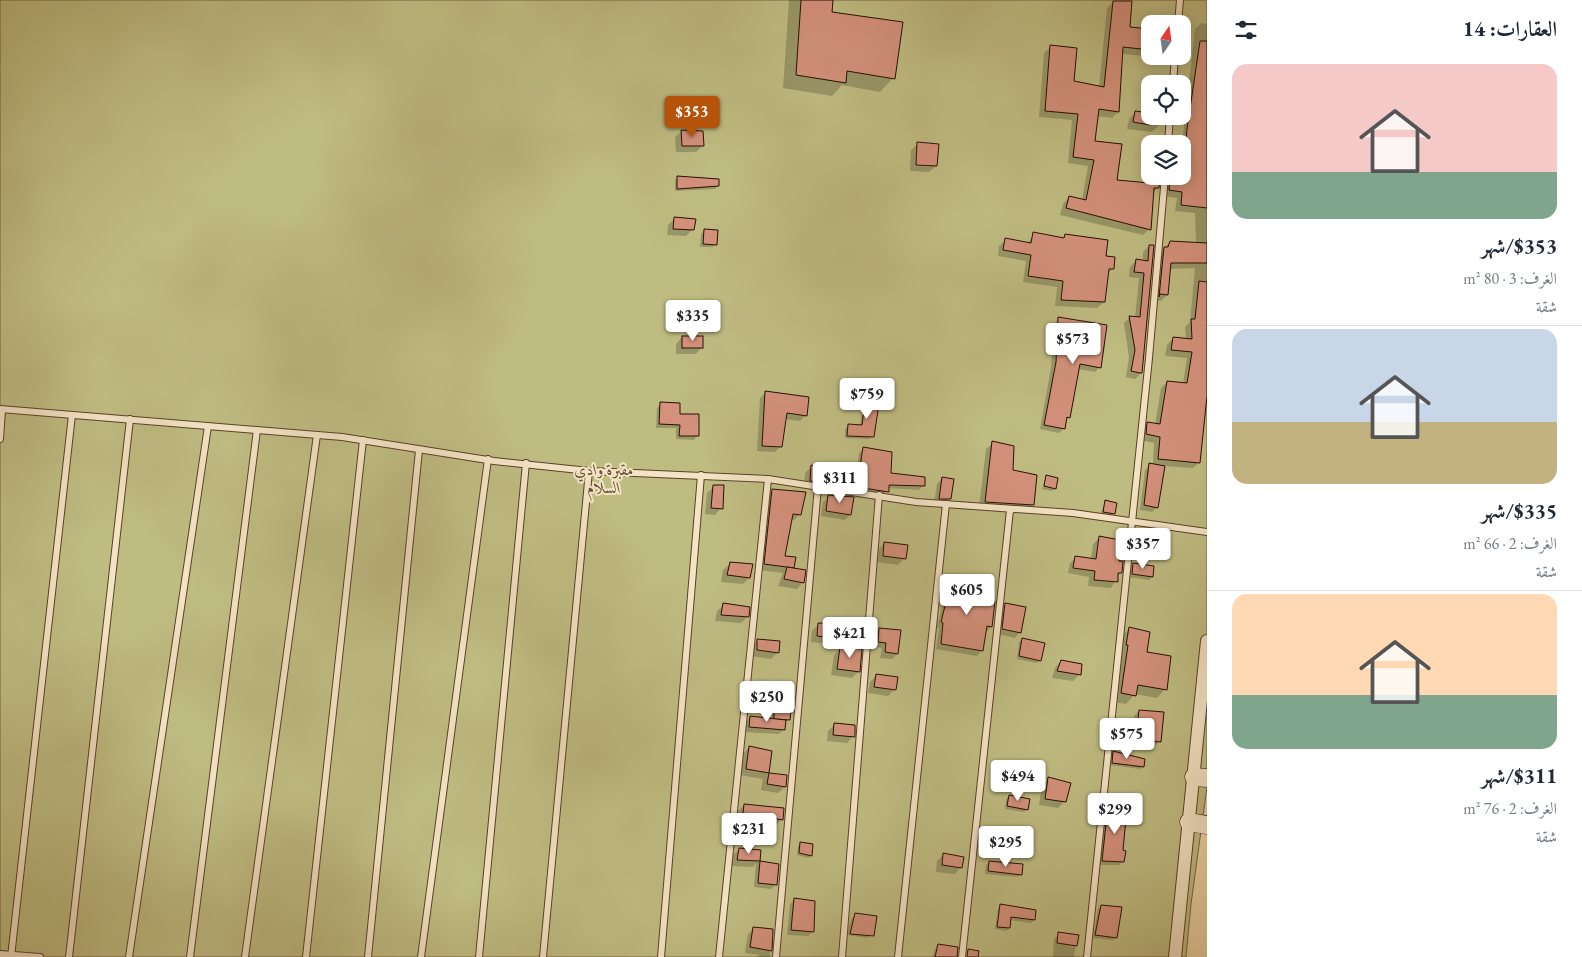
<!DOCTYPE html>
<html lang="ar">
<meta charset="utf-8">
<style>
body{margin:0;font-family:"EB Garamond",Amiri,serif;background:#f6f6f7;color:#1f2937;direction:rtl;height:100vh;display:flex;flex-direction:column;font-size:19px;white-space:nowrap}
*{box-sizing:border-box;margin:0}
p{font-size:16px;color:#747a83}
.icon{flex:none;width:28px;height:28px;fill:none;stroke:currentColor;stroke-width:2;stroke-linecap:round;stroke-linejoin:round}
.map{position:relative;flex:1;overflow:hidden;direction:ltr}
.details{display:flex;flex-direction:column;background:#fff;width:375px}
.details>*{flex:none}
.needle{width:32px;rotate:13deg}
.tools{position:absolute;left:1141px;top:15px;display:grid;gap:10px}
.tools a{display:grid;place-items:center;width:50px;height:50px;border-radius:10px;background:#fff;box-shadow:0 2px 12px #0003;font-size:25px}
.price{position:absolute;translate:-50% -42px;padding:0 11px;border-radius:5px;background:#fff;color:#222;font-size:16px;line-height:32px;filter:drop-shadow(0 1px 2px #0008)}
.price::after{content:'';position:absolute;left:50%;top:30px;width:15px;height:11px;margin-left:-8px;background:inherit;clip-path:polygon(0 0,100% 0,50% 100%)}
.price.on{background:#b45309;color:#fff}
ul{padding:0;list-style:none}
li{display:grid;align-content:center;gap:10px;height:265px;padding:0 25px}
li+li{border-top:1px solid #e0e1e3}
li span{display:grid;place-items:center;height:155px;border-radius:15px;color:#555}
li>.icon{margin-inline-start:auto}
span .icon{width:90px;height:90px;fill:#fffc;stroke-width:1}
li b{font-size:21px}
h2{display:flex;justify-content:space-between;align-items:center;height:60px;padding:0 25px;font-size:21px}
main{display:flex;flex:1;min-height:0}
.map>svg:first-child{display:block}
.green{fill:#bfbc82;stroke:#746542;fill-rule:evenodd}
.shadow{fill:#0003}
.building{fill:#d4917c;stroke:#280e01}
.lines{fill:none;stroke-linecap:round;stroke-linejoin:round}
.lane-casing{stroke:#5a402a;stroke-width:8}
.street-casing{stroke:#5a402a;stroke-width:14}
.secondary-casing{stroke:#280e01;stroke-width:19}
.lane{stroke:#f4e4c5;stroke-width:6}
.street{stroke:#f4e4c5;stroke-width:12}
.secondary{stroke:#f4e4c5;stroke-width:18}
.labels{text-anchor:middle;stroke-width:4;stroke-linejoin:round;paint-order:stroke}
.park-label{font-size:16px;font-style:italic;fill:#5d4b2e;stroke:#f4e4c5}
</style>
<main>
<section class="details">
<h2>العقارات: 14<svg class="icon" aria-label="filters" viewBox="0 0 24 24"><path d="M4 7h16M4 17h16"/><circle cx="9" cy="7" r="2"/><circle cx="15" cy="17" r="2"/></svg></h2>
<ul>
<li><span style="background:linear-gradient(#f6c9c9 70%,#7fa58c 0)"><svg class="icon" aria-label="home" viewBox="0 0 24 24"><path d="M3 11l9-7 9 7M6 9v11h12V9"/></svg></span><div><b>$353/شهر</b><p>الغرف: 3 · 80 m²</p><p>شقة</p></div></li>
<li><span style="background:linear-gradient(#c9d6e8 60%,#c2b280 0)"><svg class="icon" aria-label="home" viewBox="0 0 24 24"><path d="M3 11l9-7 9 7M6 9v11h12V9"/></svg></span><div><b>$335/شهر</b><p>الغرف: 2 · 66 m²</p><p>شقة</p></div></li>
<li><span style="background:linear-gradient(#ffd9b3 65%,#7fa58c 0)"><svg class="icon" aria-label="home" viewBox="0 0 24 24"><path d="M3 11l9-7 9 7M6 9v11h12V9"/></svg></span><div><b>$311/شهر</b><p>الغرف: 2 · 76 m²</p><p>شقة</p></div></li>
</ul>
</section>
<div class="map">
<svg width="1207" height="957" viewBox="0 0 1207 957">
<rect width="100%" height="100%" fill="#eed5a6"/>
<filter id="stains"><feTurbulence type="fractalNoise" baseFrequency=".004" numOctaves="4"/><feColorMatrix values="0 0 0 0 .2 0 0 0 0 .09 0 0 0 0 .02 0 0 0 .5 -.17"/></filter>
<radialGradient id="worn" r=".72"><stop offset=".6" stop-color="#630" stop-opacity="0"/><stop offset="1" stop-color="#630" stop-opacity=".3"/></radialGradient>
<path class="green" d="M0,0H1207V787L1191,904L1186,957H0ZM1150,24H1182V56H1150ZM1150,84H1182V116H1150ZM1150,144H1182V176H1150Z"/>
<g class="shadow">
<polygon points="789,0 832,0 831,13 893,78 880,92 842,85 832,96 783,88"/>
<polygon points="1113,2 1128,28 1150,30 1150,56 1155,56 1154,57 1122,54 1118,112 1112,118 1097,116 1094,142 1115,181 1145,184 1147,176 1150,173 1150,176 1182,176 1182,144 1195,29 1201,23 1207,24 1207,402 1199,462 1193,468 1164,466 1157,507 1152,512 1140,510 1145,470 1150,465 1153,465 1154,443 1140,440 1142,430 1148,424 1155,425 1161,388 1167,382 1183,384 1187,358 1165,356 1167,345 1173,338 1186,340 1185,327 1190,322 1195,268 1169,269 1167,295 1161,301 1155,300 1158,254 1170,242 1196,244 1195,213 1175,211 1177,198 1163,196 1164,181 1159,177 1158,188 1152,193 1149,229 1143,235 1060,215 1063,204 1069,197 1082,200 1088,166 1068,163 1072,120 1039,117 1044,53 1051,47 1073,82 1099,87 1107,8"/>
<polygon points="1159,81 1167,82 1167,84 1156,84"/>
<polygon points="1136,112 1160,116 1158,126 1152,132 1127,129 1129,119"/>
<polygon points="682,131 702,146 696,152 676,152 675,137"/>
<polygon points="918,144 936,166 929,172 910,171 911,150"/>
<polygon points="678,177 718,186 715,189 675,191 675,180"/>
<polygon points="675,218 693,229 686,236 667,235 668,225"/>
<polygon points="704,231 716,244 713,247 700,247 701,234"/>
<polygon points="1034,234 1062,239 1065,235 1105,257 1112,269 1108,274 1104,302 1097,308 1055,306 1057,287 1023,282 1026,261 998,256 999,246 1006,240 1027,244"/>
<polygon points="1149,246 1141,373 1135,379 1126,377 1129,357 1124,323 1130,317 1135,318 1139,278 1129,277 1130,267 1136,261 1143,261 1143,252"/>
<polygon points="1059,319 1100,367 1095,372 1077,369 1068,417 1064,428 1059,433 1040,429 1051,368 1054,324"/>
<polygon points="682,337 702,347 696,354 676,354 676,344"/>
<polygon points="766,392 806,415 800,421 785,419 781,446 775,452 757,451 760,398"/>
<polygon points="867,397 872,436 869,439 845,438 845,429 848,426 860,426 864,400"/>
<polygon points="661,404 679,415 697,436 694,440 676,439 676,428 656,428 657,408"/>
<polygon points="993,443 1032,505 1026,511 979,508 986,449"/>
<polygon points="863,449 890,474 923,486 919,490 888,488 883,496 854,491 859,453"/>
<polygon points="811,467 831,483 825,490 804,487 805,473"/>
<polygon points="1046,477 1055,488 1052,491 1042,489"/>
<polygon points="942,478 950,499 944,504 934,503 937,484"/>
<polygon points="714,486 721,508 715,515 705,514 707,493"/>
<polygon points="772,491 800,514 794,520 790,520 784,557 793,568 791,569 803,582 797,589 778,586 783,573 759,570 766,497"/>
<polygon points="828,497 850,515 845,520 821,516 823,502"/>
<polygon points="1106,502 1114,513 1111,516 1100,515"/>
<polygon points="1099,538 1118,562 1120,573 1111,588 1088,586 1089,577 1068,573 1070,563 1076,557 1091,559 1093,544"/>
<polygon points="884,543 905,558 898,565 877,562 878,550"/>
<polygon points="730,564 749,578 743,584 721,582 723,570"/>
<polygon points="1133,564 1152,577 1149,580 1129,577 1130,567"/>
<polygon points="952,584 988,600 991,627 986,632 982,650 977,656 936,649 939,628 937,627 946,589"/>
<polygon points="1005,604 1020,632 1015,638 998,634 1000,609"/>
<polygon points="724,605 748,616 741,623 715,621 717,611"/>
<polygon points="819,624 841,638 835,645 811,642 812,631"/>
<polygon points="879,629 900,631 897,654 892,659 880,658 882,648 873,647 874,635"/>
<polygon points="1129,629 1165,689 1157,698 1135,694 1126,704 1113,702 1120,638"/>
<polygon points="1022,639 1040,661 1037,663 1017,659 1019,642"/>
<polygon points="758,640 778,652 771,659 751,656 751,647"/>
<polygon points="840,649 859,671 852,678 831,675 834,655"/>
<polygon points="1061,661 1080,674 1073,681 1052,678 1055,668"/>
<polygon points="877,675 895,689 888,696 868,693 870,682"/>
<polygon points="774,709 789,719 785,722 784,729 779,734 744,732 745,722 750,717 771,720 772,712"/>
<polygon points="1139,711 1159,741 1154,747 1132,745 1134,716"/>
<polygon points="834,725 853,736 847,743 827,741 828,731"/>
<polygon points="749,747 771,752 767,774 786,776 785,787 778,793 761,790 763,779 740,775 743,754"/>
<polygon points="1114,752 1143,766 1140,769 1110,765 1111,755"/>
<polygon points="1049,779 1065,801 1058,808 1039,805 1042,785"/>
<polygon points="1009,796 1027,809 1024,812 1005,809 1006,799"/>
<polygon points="744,805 782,819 775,826 737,819 738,811"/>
<polygon points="1108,807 1122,851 1123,861 1119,865 1098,865 1104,812"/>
<polygon points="801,844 811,856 808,858 797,855 798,846"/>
<polygon points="739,849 760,851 759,862 778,865 776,884 771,889 754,887 756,863 753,867 731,866 732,856"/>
<polygon points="944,854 961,867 955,874 936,872 937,861"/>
<polygon points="989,862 1021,874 1018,877 985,874 986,865"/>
<polygon points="795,899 813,931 808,936 787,935 790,904"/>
<polygon points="1001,906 1034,920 1031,923 1009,920 1009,928 1006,931 995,929 998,909"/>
<polygon points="1101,906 1116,937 1113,940 1093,938 1098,909"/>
<polygon points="856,914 873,933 868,938 847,935 851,919"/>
<polygon points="754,928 772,930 770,957 758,957 759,955 745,953 748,934"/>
<polygon points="1059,934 1077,936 1074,957 1053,957 1054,939"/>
<polygon points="937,945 956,948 954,957 932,957"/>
</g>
<g class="building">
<polygon points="801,0 833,0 832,12 903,22 895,79 847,71 846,83 796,75"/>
<polygon points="1113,1 1132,1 1130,27 1150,29 1150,50 1123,47 1119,112 1099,109 1095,141 1122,144 1117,180 1150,183 1151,176 1160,176 1159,188 1154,188 1151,230 1066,208 1069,196 1086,200 1094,160 1073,157 1078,114 1045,111 1050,45 1077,48 1074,81 1104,87"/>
<polygon points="1200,41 1207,41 1207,208 1181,205 1182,192 1169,190 1170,176 1183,176 1187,129"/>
<polygon points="1135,111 1150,113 1150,125 1133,122"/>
<polygon points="681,130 703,131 704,146 682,146"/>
<polygon points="917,142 939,144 937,166 916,165"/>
<polygon points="677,176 719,179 719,186 677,189"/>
<polygon points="674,217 696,219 694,230 673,229"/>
<polygon points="704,229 718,230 717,245 703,244"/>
<polygon points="1033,232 1064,238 1065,234 1108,240 1106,256 1115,257 1114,269 1109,269 1105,302 1061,300 1063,281 1028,276 1031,255 1003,250 1005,238 1031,243"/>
<polygon points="1170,241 1207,243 1207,263 1171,263 1168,295 1160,294 1159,297 1164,247 1168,247"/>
<polygon points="1149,245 1154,245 1142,373 1140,373 1131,371 1135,350 1129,316 1140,317 1144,273 1134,272 1136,259 1148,261"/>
<polygon points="1199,281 1207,282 1207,396 1200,463 1158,459 1160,437 1146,434 1147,422 1160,424 1167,381 1187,383 1192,352 1171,350 1173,337 1192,339 1191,319 1195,319"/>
<polygon points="1058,317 1107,325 1101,368 1080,364 1070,418 1067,417 1065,429 1044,425 1056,362"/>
<rect x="682" y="336" width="21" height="12"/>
<polygon points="765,391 809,397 807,416 787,413 782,447 762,446"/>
<polygon points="866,396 880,397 874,437 847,436 848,424 862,425"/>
<polygon points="660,402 680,403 680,414 699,414 699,436 679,436 680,425 659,424"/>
<polygon points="992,441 1014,446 1013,470 1037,475 1034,505 985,502"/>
<polygon points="863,447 892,452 891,473 925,477 925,486 889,485 889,492 857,487"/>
<polygon points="1149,463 1165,466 1158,508 1144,505"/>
<polygon points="811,465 833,469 833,484 810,481"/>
<polygon points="1046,475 1058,478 1056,489 1044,486"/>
<polygon points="942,477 954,479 951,499 939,499"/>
<polygon points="713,485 724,485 723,509 711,508"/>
<polygon points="772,489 806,492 801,515 793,514 785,556 796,557 794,568 764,564"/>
<polygon points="828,495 854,497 851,515 826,511"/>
<polygon points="1105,500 1117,503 1115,514 1103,512"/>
<polygon points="1099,536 1120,540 1119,561 1123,561 1122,573 1118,573 1118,582 1094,580 1095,571 1073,568 1075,556 1096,559"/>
<polygon points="884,542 908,545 906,559 883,556"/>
<polygon points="730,562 753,564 750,578 727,575"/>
<polygon points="1133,563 1154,566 1153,577 1132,574"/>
<polygon points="787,567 806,570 804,583 784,579"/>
<polygon points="951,582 992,587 990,600 995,601 992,627 987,626 983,651 941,644 943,623 941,622"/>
<polygon points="723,603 750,607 749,617 721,615"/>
<polygon points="1005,603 1026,607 1021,633 1002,629"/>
<polygon points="818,623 843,624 842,639 817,636"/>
<polygon points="1129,627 1150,632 1147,652 1171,656 1167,690 1138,685 1136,696 1121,693 1128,645 1126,645"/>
<polygon points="879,628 901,630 898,654 885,652 886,643 878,642"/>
<polygon points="1022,638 1045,643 1041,661 1019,656"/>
<polygon points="757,639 780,641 779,653 757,650"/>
<polygon points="840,647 862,649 860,672 837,669"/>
<polygon points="1061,660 1082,664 1081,675 1057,671"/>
<polygon points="876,674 898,677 896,690 874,687"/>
<polygon points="774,707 791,709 790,720 774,719"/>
<polygon points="1139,710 1164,712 1161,742 1136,740"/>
<polygon points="750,716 786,720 785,730 749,727"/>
<polygon points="834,723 855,725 855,737 833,735"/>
<polygon points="749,746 772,751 769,773 746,769"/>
<polygon points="1113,751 1145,759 1144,767 1112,763"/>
<polygon points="769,773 787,775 786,787 767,784"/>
<polygon points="1048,777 1071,783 1066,802 1045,799"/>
<polygon points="1009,795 1030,799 1028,810 1007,806"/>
<polygon points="744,804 784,808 783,820 743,813"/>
<polygon points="1108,805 1127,808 1123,850 1126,851 1124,862 1102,861"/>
<polygon points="800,842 813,844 812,856 799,853"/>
<polygon points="739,848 761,850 760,861 737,860"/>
<polygon points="943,853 964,857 962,868 942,865"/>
<polygon points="760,861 779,864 777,885 758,883"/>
<polygon points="989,861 1023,864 1022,875 988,871"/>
<polygon points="794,898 815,901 814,932 791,930"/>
<polygon points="1000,904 1036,910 1035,920 1011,917 1010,928 997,927"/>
<polygon points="1101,905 1122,907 1117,938 1095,935"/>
<polygon points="855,913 877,916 874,936 850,934"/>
<polygon points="753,927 773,929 772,951 750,947"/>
<polygon points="1058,932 1079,935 1077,946 1057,943"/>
<polygon points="938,944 958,947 957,957 935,957"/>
<polygon points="968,949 979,951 978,957 967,957"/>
</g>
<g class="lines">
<g class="lane-casing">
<g id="lane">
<polyline points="1178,24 1180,0"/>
<polyline points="1173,84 1175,56"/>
<polyline points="1168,144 1170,116"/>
<polyline points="0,409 342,437 494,461 589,471 768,479 916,502 1073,513 1207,532"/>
<polyline points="0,439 2,410"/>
<polyline points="0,954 40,957"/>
<polyline points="11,957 72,415"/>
<polyline points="69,957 130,419"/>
<polyline points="129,957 208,426"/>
<polyline points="190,957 257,430"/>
<polyline points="245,957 317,435"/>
<polyline points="306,957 363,440"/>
<polyline points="368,957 419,450"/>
<polyline points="421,957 488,459"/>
<polyline points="479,957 526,463"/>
<polyline points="543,957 589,471"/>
<polyline points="661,957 701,475"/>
<polyline points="719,957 768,479"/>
<polyline points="776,957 818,487"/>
<polyline points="842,957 879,495"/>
<polyline points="898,957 946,504"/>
<polyline points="962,957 1010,510 1014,509"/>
<polyline points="1087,957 1149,358 1165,176"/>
</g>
</g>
<g class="street-casing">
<polyline id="street" points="1175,957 1207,641"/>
</g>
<g class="secondary-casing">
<g id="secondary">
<polyline points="1194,777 1207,778"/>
<polyline points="1189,822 1207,825"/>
</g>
</g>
<use href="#lane" class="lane"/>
<use href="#street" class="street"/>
<use href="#secondary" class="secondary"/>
</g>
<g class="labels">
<g class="park-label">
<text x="604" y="475">مقبرة وادي<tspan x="604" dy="18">السلام</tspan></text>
</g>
</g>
<rect width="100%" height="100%" filter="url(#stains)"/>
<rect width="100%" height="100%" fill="url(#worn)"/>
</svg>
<div class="tools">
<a><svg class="needle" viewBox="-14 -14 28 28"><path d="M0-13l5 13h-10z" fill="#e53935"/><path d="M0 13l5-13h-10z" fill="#747a83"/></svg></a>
<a><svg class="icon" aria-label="locate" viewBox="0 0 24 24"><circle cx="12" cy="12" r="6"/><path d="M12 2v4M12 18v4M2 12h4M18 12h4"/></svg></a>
<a><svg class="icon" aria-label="layers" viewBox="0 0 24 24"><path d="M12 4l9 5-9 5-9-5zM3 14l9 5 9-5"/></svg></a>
</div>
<b class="price on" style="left:692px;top:138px">$353</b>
<b class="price" style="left:693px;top:342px">$335</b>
<b class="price" style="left:1073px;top:365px">$573</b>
<b class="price" style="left:867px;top:420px">$759</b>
<b class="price" style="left:840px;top:504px">$311</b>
<b class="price" style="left:1143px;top:570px">$357</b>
<b class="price" style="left:967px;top:616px">$605</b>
<b class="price" style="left:850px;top:659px">$421</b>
<b class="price" style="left:767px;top:723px">$250</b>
<b class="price" style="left:1127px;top:760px">$575</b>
<b class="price" style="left:1018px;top:802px">$494</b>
<b class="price" style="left:1115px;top:835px">$299</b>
<b class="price" style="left:749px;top:855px">$231</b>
<b class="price" style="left:1006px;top:868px">$295</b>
</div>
</main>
